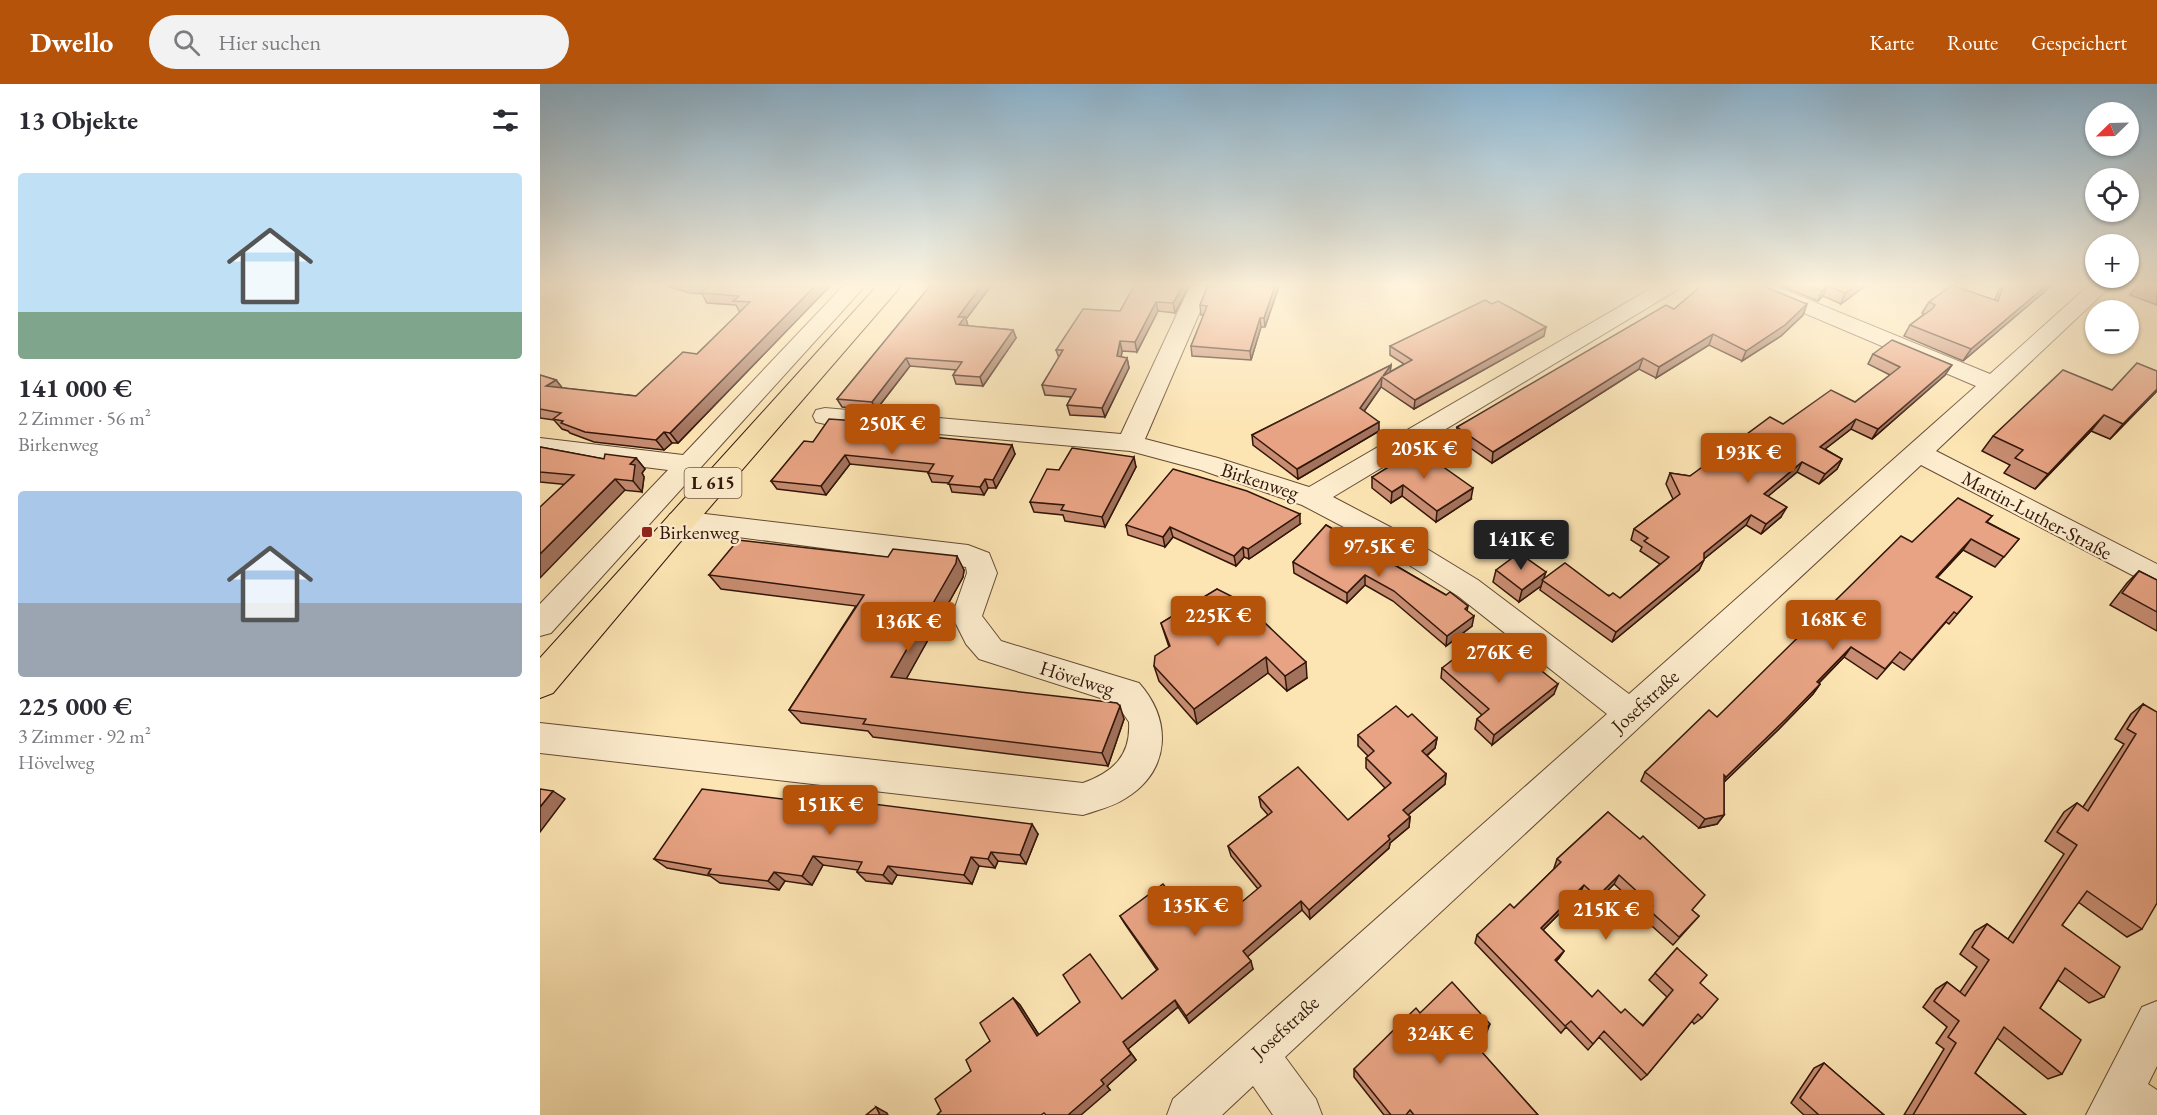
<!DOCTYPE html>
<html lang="de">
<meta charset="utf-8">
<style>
body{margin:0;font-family:"EB Garamond",serif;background:#f2f2f3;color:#2b2b33;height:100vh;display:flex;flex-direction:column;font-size:22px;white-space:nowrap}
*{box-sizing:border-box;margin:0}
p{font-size:20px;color:#7c7c81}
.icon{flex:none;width:33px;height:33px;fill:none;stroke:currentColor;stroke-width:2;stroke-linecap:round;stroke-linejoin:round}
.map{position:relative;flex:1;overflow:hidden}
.sheet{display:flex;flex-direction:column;background:#fff;width:540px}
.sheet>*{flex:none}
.needle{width:39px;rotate:247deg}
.tools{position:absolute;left:1545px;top:18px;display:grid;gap:12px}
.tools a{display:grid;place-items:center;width:54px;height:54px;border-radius:50%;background:#fff;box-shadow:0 2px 4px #0004;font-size:30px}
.price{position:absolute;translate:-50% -51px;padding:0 14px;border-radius:6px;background:#b45309;color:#fff;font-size:20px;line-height:39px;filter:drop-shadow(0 2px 3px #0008)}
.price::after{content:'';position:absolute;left:50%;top:36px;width:18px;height:14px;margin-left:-9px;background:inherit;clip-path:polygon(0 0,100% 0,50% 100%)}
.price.current{background:#222;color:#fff}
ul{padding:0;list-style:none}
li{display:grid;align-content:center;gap:12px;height:318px;padding:0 18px}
li span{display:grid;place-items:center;height:186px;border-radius:6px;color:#555}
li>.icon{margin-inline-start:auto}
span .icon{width:108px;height:108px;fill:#fffc;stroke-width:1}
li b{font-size:26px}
h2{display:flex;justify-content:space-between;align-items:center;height:72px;padding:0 18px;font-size:26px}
header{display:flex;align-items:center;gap:36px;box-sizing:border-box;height:84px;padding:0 30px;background:#b45309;color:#fff}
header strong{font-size:28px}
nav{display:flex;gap:33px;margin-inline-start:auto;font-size:21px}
.search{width:420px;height:54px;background:#f2f2f3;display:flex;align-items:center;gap:15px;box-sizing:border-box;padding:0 21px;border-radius:33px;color:#7c7c81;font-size:22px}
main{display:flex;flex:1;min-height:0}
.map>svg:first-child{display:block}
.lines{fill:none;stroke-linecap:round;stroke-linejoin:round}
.minor-casing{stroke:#644a34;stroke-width:2}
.major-casing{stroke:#321609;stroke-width:2}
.minor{fill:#fdedce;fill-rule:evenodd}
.major{fill:#fce4b3;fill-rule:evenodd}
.wall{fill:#c78c71;stroke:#321609;stroke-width:1.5}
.shaded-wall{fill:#a2725c;stroke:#321609;stroke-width:1.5}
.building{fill:#e7a383;stroke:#321609;stroke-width:1.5}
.poi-dot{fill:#8f2418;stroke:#fdedce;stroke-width:2}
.labels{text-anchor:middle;stroke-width:4.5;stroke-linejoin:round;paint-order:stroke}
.shield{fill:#fdedce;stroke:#6f5644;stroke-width:1.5}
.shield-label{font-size:18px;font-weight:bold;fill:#321609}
.street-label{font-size:20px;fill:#321609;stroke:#fdedce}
.poi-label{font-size:20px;fill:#321609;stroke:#fdedce;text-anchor:start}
</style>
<header>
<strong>Dwello</strong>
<div class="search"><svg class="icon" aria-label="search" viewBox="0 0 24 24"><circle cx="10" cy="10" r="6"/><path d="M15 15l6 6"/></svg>Hier suchen</div>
<nav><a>Karte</a><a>Route</a><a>Gespeichert</a></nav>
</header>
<main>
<section class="sheet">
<h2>13 Objekte<svg class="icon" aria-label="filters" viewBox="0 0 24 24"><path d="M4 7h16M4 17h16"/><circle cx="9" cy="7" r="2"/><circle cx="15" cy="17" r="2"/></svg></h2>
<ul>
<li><span style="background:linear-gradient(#bfe0f5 75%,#7fa58c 0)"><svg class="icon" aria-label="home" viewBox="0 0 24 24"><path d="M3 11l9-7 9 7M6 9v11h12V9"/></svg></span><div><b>141 000 €</b><p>2 Zimmer · 56 m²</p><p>Birkenweg</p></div></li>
<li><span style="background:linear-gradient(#a9c7e8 60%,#9aa5b1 0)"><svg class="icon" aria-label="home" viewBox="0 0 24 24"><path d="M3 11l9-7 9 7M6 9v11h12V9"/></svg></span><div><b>225 000 €</b><p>3 Zimmer · 92 m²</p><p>Hövelweg</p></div></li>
</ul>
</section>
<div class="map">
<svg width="1617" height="1031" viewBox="0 0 1617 1031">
<rect width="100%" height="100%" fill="#fce4b3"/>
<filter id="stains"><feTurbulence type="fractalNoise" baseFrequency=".00333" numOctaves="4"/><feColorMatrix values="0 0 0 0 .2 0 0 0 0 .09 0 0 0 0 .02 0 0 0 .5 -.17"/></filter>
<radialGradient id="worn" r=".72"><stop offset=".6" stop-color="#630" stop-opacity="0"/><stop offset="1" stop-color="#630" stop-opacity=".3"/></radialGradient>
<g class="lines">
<g class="minor-casing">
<g id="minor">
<polygon points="303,202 325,202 11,549 0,552 0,520 128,386 0,370 0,354 143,371"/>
<polygon points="650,202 671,202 605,355 678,374 769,403 1115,202 1140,202 1137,206 793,413 856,446 938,496 1089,610 1436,302 1210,206 1207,202 1235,202 1450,290 1548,202 1571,202 1396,367 1617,480 1617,504 1381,381 745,973 776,1015 782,1031 733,1031 713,1002 682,1031 627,1031 633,1015 1067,630 918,512 836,460 762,421 661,386 590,367 285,340 276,338 273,332 276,326 285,324 581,350"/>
<path d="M140,427L428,461L449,469L457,489L442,532L461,557L599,599C632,636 631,686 586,714C573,723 557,726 543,731L0,669V639L543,699C573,688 591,672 589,638L576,619L439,575L426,560L412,532L427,489L426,483L130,444L126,437L130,430Z"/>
<polygon points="1617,917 1617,982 1608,1000 1617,1006 1617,1031 1546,1031 1602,923"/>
</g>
</g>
<g class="major-casing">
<polygon id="major" points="337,202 361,202 151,445 13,609 0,614 0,574"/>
</g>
<use href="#minor" class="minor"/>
<use href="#major" class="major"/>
</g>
<g class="wall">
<polygon points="127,202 290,202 138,359 132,359 124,366 54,358 30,349 28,347 22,345 14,336 0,334 0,291 16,296 22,304 96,312 157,270 201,227 199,227 196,221 167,219 162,210 150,209"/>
<polygon points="390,202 451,202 426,235 428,242 473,246 476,254 443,302 416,300 413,291 416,286 370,282 336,326 302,323 297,315"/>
<polygon points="649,202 635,229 618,227 597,268 582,267 581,273 587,274 589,284 565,333 530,331 527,321 531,313 505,311 502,301 519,274 516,266 580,227"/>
<polygon points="668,202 739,202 725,243 721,243 711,276 652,272 651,262 664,231 661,231 660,221"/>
<polygon points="1241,202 1325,202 1301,220 1283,212 1278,217"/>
<polygon points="1460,202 1511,202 1423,277 1364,252 1370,241 1384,230 1382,229 1389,218 1455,216"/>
<polygon points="1597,202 1617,202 1617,221 1590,211"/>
<polygon points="1267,220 1263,231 1241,252 1202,277 1169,261 1116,294 1099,285 952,379 916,354 917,343 1134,225"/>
<polygon points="1004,252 874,325 841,303 824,327 839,347 758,395 713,361 712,351 851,281 850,288 864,280 850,271 850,262"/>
<polygon points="1333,270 1405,291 1332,355 1311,345 1285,365 1302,375 1297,385 1279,400 1257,388 1228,412 1241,433 1221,450 1206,441 1164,475 1159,486 1072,558 1000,506 1001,502 979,518 953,498 956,486 1004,495 1080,514 1120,480 1100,467 1102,463 1091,456 1094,445 1133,415 1126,400 1130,389 1150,392 1243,340 1315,318 1350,291 1328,280"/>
<polygon points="1572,306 1617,307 1570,355 1551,347 1495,405 1464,389 1470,381 1442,367 1453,352"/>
<polygon points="317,337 321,345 321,346 475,370 456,404 448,404 444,411 412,408 409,399 392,398 388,389 388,388 310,380 286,411 237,405 231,397 273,358"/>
<polygon points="0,363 64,375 96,374 105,385 102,389 104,393 102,408 0,398"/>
<polygon points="596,383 565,443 525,437 523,431 494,428 490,418 519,386"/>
<polygon points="832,393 931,415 896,438 862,412 851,419 832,404"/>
<polygon points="1452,432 1447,438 1479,455 1455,483 1423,466 1397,494 1432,513 1409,540 1406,538 1364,586 1352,578 1337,595 1304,573 1279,599 1280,600 1273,610 1239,645 1184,698 1184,731 1177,740 1159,744 1101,697 1105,688 1177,633 1372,458"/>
<polygon points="760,440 709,475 704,473 696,482 633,453 625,463 588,451 586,441"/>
<polygon points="786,441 906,511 928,522 927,527 932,542 906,562 853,517 825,501 807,519 754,489 753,478"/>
<polygon points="424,486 423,493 366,595 584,635 568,682 333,653 328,647 261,639 249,626 316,522 181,505 169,491"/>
<polygon points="1599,487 1617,496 1617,547 1570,521 1587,499"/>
<polygon points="677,505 767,594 747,607 728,589 657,640 619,597 614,582 629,563 621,539"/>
<polygon points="902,584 976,586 1014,610 952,661 935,645 937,635 942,631 901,594"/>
<polygon points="1603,620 1602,845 1587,853 1538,818 1522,841 1564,913 1549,919 1518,896 1500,924 1522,990 1508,995 1457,954 1435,989 1486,1031 1364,1031 1404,965 1396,959 1407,943 1383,923 1396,905 1407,898 1420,908 1437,883 1420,870 1435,847 1447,840 1468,855 1524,770 1505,757 1524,728 1537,719 1543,723 1584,660 1575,655 1591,630"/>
<polygon points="868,633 897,654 895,664 887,672 906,690 905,700 868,731 870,733 869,743 850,759 849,764 770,835 762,826 707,872 713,885 649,939 638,923 588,965 596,976 567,1002 570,1006 401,1027 431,987 450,957 473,914 480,921 499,951 582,915 617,886 585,840 580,832 649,833 679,837 718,805 691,772 688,762 728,731 721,723 719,713 808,736 845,704 826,684 826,674 828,672 818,662 818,651"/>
<polygon points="315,718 498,750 486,780 458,777 455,784 439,782 432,800 357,791 352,800 326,797 317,788 318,786 283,781 272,801 245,797 239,806 180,799 170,792 127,784 114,775 274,719"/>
<polygon points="1068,728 1152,826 1159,832 1133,861 1103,834 1107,830 1074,800 1053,821 1040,809 1003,846 1024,867 1019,874 1016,877 1052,913 1103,941 1127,913 1109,896 1137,864 1160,899 1162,934 1154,940 1152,937 1107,991 1101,996 1059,953 1048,966 1026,943 1021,949 935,859 937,851 974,824 1014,785 1014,784 1017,775"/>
<polygon points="880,929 946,950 935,961 998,1031 844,1031 814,993 814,985"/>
<polygon points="1284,979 1344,1031 1264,1031 1251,1019 1274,984"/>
</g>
<g class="shaded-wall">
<polygon points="275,202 290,202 138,359 130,349"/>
<polygon points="441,202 451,202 426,235 428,242 419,241 418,233"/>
<polygon points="643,202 649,202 635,229 633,219"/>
<polygon points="735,202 739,202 725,243 724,234"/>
<polygon points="1288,202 1283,212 1278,217 1282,207"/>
<polygon points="1315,202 1325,202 1301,220 1305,209"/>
<polygon points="1506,202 1511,202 1423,277 1431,265"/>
<polygon points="616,218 618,227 597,268 595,258"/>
<polygon points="1267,220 1263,231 1241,252 1202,277 1206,267"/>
<polygon points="720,234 721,243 711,276 710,267"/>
<polygon points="1006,243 1004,252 874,325 875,316"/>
<polygon points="473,246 476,254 443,302 440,293"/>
<polygon points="1173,250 1169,261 1116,294 1119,283"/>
<polygon points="580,257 582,267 580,281 577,272"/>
<polygon points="366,274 370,282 336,326 332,318"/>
<polygon points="587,274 589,284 565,333 562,324"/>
<polygon points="1103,274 1099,285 952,379 953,368"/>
<polygon points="851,281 850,290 843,292"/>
<polygon points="1412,281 1405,291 1332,355 1338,345"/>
<polygon points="842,293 841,303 820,333 820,324"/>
<polygon points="16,296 24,306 6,302"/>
<polygon points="1617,305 1617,307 1570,355 1583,340"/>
<polygon points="1564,331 1551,347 1495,405 1508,390"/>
<polygon points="1316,335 1311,345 1275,373 1280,363"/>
<polygon points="317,337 321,345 315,354 310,345"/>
<polygon points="839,338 839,347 758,395 757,385"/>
<polygon points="124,348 132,359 124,366 116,356"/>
<polygon points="472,361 475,370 456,404 453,396"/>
<polygon points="305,371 310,380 286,411 281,402"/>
<polygon points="594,373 596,383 565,443 562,433"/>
<polygon points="96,374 105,385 102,389 104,393 102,408 93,397 90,380"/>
<polygon points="1302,375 1297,385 1279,400 1285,390"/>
<polygon points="1262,378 1257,388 1219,420 1224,410"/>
<polygon points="75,395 85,406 0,494 0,470"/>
<polygon points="445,395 448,404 444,411 440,403"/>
<polygon points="863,401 862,412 851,419 852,408"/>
<polygon points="933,404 931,415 896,438 897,427"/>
<polygon points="1247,423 1241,433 1221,450 1226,440"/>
<polygon points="760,430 760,440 709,475 708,465"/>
<polygon points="1211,431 1206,441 1159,479 1164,469"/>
<polygon points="630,443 633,453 625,463 623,453"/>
<polygon points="1431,455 1423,466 1388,503 1396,493"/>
<polygon points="703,463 704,473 696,482 694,472"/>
<polygon points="417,472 424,486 423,493 360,606 351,593"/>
<polygon points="1164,476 1159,486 1072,558 1076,548"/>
<polygon points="1006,488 1001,502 979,518 982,506"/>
<polygon points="825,491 825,501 807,519 807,509"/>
<polygon points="934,532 932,542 906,562 907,552"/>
<polygon points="1311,563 1304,573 1270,608 1277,598"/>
<polygon points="726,573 728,589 657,640 654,625"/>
<polygon points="766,578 767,594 747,607 745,592"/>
<polygon points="1018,600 1014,610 952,661 954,651"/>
<polygon points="1280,600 1273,610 1239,645 1180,702 1186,693"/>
<polygon points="580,622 584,635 568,682 562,669"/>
<polygon points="897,654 895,664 880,677 882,667"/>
<polygon points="906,690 905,700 862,736 863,726"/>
<polygon points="13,707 25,715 0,748 0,723"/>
<polygon points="1184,731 1177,740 1159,744 1165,735"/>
<polygon points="870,733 869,743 850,759 849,764 770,835 769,826 848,752"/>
<polygon points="492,740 498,750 486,780 480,771"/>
<polygon points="451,768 458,777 455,784 448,775"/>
<polygon points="273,772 283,781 272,801 262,792"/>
<polygon points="431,773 439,782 432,800 424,791"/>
<polygon points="348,782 357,791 352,800 343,791"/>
<polygon points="234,788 245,797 239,806 228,797"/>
<polygon points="1079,791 1074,800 1053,821 1057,813"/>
<polygon points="1044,801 1040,809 997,852 1001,844"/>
<polygon points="761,817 762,826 705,875 703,867"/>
<polygon points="1024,867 1019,874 1011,883 1015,876"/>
<polygon points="711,877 713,885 649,939 646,932"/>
<polygon points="473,914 480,921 504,959 497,952"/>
<polygon points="635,916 638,923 588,965 596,976 567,1002 570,1006 541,1031 528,1031 583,958"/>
<polygon points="950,940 946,950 929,967 933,958"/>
<polygon points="336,1023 347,1029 348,1031 340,1031"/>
</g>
<g class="building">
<polygon points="168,202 275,202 130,349 124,348 116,356 45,348 21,339 23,337 13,335 21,329 0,325 0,291 16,296 6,302 96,312 143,268 157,270 210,218 193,217 199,212 161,209"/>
<polygon points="390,202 441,202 418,233 425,233 419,241 473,246 440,293 413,291 422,278 366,274 332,318 297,315"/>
<polygon points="594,202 643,202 633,219 616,218 595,258 580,257 577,272 587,274 562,324 527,321 536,305 502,301 523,266 516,266 543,225 580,227"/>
<polygon points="668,202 735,202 724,234 720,234 710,267 651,262 667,222 660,221"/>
<polygon points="1161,202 1223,202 1267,220 1245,241 1206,267 1173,250 1119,283 1103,274 953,368 917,343 1126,221 1134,225"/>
<polygon points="1271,202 1287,202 1282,207"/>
<polygon points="1289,202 1315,202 1305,209"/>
<polygon points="1411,202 1414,202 1458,217 1463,202 1506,202 1431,265 1370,241 1392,225 1395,221 1389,218"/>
<polygon points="945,216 952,220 958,217 1006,243 875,316 842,293 820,324 839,338 757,385 712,351 851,281 843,292 872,276 850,262"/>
<polygon points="1352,256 1412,281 1338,345 1316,335 1280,363 1302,375 1285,390 1262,378 1224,410 1247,423 1226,440 1211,431 1164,469 1164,476 1076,548 1002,496 1025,479 1069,512 1073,509 1080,514 1129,473 1104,457 1108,454 1094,445 1140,410 1130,389 1150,392 1230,333 1243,340 1291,306 1315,318 1360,283 1333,270"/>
<polygon points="1597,279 1617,287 1617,305 1583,340 1564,331 1508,390 1475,374 1483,366 1453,352 1523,286 1572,306"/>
<polygon points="289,335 317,337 310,345 472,361 453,396 445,395 440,403 408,400 413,392 388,389 394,380 305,371 281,402 231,397 264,357 273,358"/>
<polygon points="0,363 64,375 65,370 96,374 90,380 95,381 93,397 75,395 0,470 0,423 34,391 0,388"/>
<polygon points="532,364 594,373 562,433 521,426 524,421 490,418 507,385 519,386"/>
<polygon points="878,365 933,404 897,427 863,401 852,408 832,393"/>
<polygon points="633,385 707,407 760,430 708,465 703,463 694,472 630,443 623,453 586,441"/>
<polygon points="1418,414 1452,432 1446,438 1479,455 1464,473 1431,455 1396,493 1432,513 1417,530 1414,528 1372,576 1360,568 1345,585 1311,563 1277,598 1280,600 1246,635 1186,693 1184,691 1184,731 1165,735 1105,688 1169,626 1177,633 1361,452 1372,458"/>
<polygon points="786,441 906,511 910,508 928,522 925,525 934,532 907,552 854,507 825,491 807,509 753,478"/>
<polygon points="198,456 348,473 353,465 417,472 416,479 351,593 577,619 580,622 562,669 323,640 326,635 249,626 324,511 169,491"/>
<polygon points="979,469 1006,488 982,506 956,486"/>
<polygon points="1599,487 1617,496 1617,528 1582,509"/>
<polygon points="677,505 703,518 766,578 745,592 726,573 654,625 614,582 615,572 630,562 621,539"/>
<polygon points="940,555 976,586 988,576 1018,600 954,651 937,635 949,625 902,584"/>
<polygon points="1603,620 1617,628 1617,819 1602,845 1547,807 1522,841 1580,883 1564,913 1525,884 1500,924 1541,956 1522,990 1464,943 1435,989 1486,1031 1373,1031 1416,959 1408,953 1419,937 1394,917 1407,898 1425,912 1449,876 1432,863 1447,840 1473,859 1537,761 1517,748 1537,719 1548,727 1596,650 1587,645"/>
<polygon points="856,622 868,633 872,630 897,654 882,667 906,690 863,726 870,733 848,752 850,755 769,826 761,817 703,867 711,877 646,932 635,916 583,958 591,970 561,996 564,1000 528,1031 506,1031 504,1029 501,1031 397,1031 401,1027 395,1015 431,987 426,976 450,957 440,939 473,914 497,952 540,918 523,891 550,870 582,915 618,885 580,832 623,800 649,833 666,820 679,837 721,802 688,762 732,728 719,713 758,683 808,736 851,699 826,674 834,667 818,651"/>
<polygon points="0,705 13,707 0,723"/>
<polygon points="162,705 274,719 279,710 311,714 309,717 492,740 480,771 451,768 448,775 431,773 424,791 348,782 343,791 317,788 322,778 273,772 262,792 234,788 228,797 168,790 171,785 114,775"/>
<polygon points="1068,728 1100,755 1103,752 1165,811 1152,826 1159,832 1139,853 1109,826 1113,822 1079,791 1057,813 1044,801 1001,844 1024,867 1015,876 1052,913 1058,906 1081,929 1085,925 1103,942 1133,906 1115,889 1137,864 1167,891 1160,899 1178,915 1162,934 1158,930 1107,991 1064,947 1053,960 1031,937 1025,942 937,851 970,820 974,824 1021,778 1017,775"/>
<polygon points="912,898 950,940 933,958 998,1031 874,1031 870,1026 866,1031 851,1031 814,985 876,924 880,929"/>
<polygon points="1284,979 1344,1031 1279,1031 1260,1014"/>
<polygon points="336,1023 340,1031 326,1031"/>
</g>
<linearGradient id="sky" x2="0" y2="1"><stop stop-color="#8cb7d4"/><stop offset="0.58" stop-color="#fef3dd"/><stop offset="1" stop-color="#fef3dd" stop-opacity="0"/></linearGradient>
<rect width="1617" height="346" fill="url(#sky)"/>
<rect class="poi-dot" x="101" y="442" width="12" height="12" rx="3"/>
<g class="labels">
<rect class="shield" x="144.5" y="384" width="57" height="30" rx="4.5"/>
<g class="shield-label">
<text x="173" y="405">L 615</text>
</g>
<g class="street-label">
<text transform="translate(720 397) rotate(18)" y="7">Birkenweg</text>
<text transform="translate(1497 431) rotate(28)" y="7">Martin-Luther-Straße</text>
<text transform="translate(537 594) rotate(17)" y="7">Hövelweg</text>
<text transform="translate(1105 617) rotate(-42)" y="7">Josefstraße</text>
<text transform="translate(745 943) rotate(-42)" y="7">Josefstraße</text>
</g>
<g class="poi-label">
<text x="119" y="455">Birkenweg</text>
</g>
</g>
<rect width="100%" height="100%" filter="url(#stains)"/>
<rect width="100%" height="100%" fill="url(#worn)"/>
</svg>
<div class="tools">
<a><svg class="needle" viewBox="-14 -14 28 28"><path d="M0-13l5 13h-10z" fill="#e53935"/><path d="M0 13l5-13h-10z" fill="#7c7c81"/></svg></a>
<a><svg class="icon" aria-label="locate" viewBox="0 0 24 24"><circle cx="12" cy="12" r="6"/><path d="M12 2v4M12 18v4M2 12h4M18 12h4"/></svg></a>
<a>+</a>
<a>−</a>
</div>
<b class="price" style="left:352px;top:371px">250K €</b>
<b class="price" style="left:884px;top:396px">205K €</b>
<b class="price" style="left:1208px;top:400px">193K €</b>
<b class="price current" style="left:981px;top:487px">141K €</b>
<b class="price" style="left:839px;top:494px">97.5K €</b>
<b class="price" style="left:678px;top:563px">225K €</b>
<b class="price" style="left:1293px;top:567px">168K €</b>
<b class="price" style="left:368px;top:569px">136K €</b>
<b class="price" style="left:959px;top:600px">276K €</b>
<b class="price" style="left:290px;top:752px">151K €</b>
<b class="price" style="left:655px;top:853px">135K €</b>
<b class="price" style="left:1066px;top:857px">215K €</b>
<b class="price" style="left:900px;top:981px">324K €</b>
</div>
</main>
